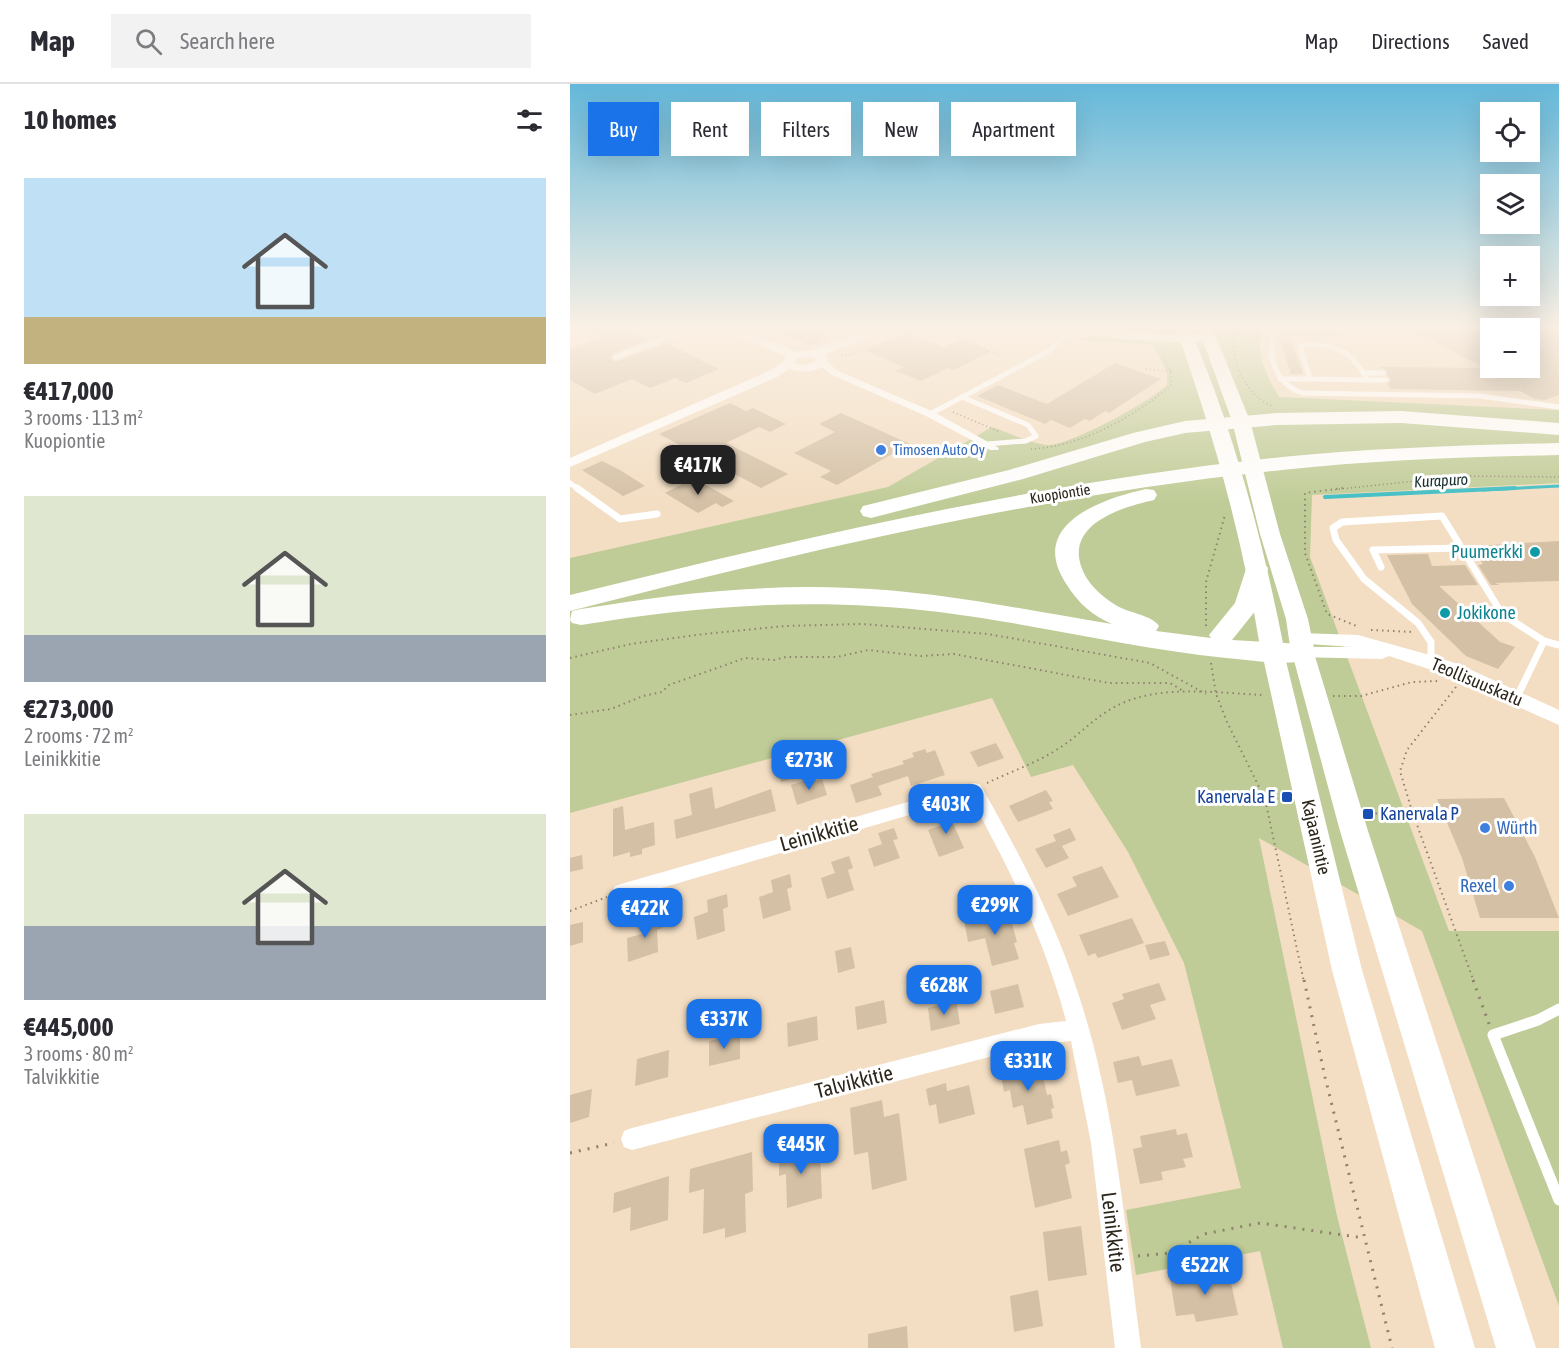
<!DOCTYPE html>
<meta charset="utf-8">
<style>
body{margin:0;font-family:"Asap Condensed",sans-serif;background:#f2f2f3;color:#2b2b33;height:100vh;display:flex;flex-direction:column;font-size:22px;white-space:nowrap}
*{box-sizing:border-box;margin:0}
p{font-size:20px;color:#7c7c81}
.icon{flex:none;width:33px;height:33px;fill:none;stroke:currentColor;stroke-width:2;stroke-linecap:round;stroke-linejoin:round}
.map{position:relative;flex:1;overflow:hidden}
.side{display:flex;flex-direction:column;background:#fff;width:570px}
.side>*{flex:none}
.top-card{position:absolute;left:18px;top:18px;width:570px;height:54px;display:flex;gap:12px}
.tools{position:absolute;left:910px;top:18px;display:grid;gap:12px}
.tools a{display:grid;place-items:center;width:60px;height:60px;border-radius:0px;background:#fff;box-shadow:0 6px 24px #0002;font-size:30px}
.price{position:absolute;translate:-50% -51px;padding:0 14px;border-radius:12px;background:#1a73e8;color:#fff;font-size:20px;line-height:39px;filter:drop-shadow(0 2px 3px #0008)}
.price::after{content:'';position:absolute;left:50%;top:36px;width:18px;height:14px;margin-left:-9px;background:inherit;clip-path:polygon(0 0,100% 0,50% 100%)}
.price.current{background:#222;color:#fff}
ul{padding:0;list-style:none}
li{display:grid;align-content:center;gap:12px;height:318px;padding:0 24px}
li span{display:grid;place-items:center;height:186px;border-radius:0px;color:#555}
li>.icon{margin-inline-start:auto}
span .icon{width:108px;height:108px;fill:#fffc;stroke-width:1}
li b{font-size:26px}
h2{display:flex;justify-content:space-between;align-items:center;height:72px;padding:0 24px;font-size:26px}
.tag{padding:0 21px;border-radius:0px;background:#fff;box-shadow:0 6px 24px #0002;font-size:21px;line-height:54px}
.tag.current{background:#1a73e8;color:#fff}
header{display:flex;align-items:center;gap:36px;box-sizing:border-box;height:84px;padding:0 30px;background:#fff;border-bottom:2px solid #e1e1e2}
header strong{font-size:28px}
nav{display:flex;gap:33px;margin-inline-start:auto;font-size:21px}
.search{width:420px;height:54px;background:#f2f2f3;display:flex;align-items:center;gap:15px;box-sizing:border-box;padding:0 21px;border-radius:0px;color:#7c7c81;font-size:22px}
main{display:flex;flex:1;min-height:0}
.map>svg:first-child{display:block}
.green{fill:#bfcc97}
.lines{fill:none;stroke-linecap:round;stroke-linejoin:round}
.stream-far1{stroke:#3ebec4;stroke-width:3}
.stream{stroke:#3ebec4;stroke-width:4}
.building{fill:#d4c0a5}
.path-far2{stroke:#8f816e;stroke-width:1.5;stroke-dasharray:1 3;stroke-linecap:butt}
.path-far1{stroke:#8f816e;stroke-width:2;stroke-dasharray:1.5 4;stroke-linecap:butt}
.path{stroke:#8f816e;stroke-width:3;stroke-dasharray:2 7;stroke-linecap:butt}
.service-far2{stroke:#fff;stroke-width:5}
.service-far1{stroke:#fff;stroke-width:7}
.service{stroke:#fff;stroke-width:11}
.minor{fill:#fff;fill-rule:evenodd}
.tertiary{fill:#fff;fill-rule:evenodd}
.primary{fill:#fff;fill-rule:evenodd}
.trunk{fill:#fff;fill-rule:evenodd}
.motorway{fill:#fff;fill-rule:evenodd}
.shop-dot{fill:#3f7fe0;stroke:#fff;stroke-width:2}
.culture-dot{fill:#0f9aa8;stroke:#fff;stroke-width:2}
.transit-dot{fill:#1a4fb4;stroke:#fff;stroke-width:2}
.labels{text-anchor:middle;stroke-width:6;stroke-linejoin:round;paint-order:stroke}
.far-shop-label{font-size:15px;fill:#366cbe;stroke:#fff;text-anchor:start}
.far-street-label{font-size:15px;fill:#2d261b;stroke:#fff}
.far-water-label{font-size:16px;font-style:italic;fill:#1a3031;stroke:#fff}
.culture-label{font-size:18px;fill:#0d838f;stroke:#fff;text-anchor:end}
.street-label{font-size:18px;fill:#2d261b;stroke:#fff}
.transit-label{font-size:18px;fill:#164399;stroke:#fff;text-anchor:end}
.shop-label{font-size:18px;fill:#366cbe;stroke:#fff;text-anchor:start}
.near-street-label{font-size:21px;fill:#2d261b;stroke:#fff}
</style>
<header>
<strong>Map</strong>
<div class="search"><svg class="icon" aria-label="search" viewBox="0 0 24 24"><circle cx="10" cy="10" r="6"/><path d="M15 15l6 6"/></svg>Search here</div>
<nav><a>Map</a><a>Directions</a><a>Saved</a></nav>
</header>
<main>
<section class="side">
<h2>10 homes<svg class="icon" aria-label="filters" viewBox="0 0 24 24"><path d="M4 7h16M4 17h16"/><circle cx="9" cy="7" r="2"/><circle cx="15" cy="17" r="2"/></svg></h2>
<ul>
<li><span style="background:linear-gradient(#bfe0f5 75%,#c2b280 0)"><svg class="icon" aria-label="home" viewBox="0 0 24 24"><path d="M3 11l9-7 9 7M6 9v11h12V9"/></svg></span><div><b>€417,000</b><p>3 rooms · 113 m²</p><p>Kuopiontie</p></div></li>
<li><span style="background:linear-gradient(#dfe7d0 75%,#9aa5b1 0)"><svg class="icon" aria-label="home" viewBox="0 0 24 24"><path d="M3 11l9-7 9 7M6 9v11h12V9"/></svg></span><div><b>€273,000</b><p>2 rooms · 72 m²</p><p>Leinikkitie</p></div></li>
<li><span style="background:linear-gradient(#dfe7d0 60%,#9aa5b1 0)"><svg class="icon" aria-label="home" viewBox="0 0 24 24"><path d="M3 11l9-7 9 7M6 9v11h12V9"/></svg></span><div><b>€445,000</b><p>3 rooms · 80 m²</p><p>Talvikkitie</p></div></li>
</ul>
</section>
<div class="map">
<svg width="989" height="1264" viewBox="0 0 989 1264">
<rect width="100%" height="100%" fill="#f3dec3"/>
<g class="green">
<path d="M531,243H695C682,267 697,292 709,313L989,326V399L742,411L740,473L879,847H989V1222L852,847L689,754L767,1132L801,1264H713L690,1167L566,1191L556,1126L671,1104L614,879L558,768L503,681L461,693L422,614L0,729V474L318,403L422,343C439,349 458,358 476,361C495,364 582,317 597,301V288L583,261L509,256Z"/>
<polygon points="714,243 759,243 768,247 768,252 708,252"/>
</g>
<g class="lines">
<polyline class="stream-far1" points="913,406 989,402"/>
<polyline class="stream" points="755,413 945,404"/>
</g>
<g class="building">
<polygon points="9,243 48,243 77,256 44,269 41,274 45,278 96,259 149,285 116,299 105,294 80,304 62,295 25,310 0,296 0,265 31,253"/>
<polygon points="224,243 235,243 261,253 241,262 209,249"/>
<polygon points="872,243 921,243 921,284 960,284 960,243 989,243 989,311 975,316 965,315 950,307 820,305 818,300 821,295 817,291 817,287 810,283 915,284 847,249"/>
<polygon points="336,249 374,263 390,256 421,267 384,286 378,284 351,297 325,287 334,283 296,267"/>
<polygon points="709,252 720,252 733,290 721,290"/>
<polygon points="545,279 591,295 539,329 535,327 520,337 515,335 500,344 481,336 475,340 407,312 428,301 477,320"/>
<polygon points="160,319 176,327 183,324 216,340 200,348 189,343 156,359 218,390 191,404 89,350"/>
<polygon points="271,329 340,360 267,401 250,393 261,387 224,369 265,348 249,340"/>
<polygon points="32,377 50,386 75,402 53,412 12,386"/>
<polygon points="124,394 164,417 152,423 146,419 128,429 95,409"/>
<polygon points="989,457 989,497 925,499 930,501 921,501 908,481 913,480 902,462"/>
<polygon points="858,470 862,482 895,481 908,501 869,502 930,558 945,563 928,585 896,572 842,520 817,471"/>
<polygon points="426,659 434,674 408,683 400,668"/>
<polygon points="355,665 357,669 365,666 375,691 341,702 338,692 308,702 312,711 286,719 280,701 303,693 301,690 334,680 332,677 344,673 342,669"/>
<polygon points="220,674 224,694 211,698 207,678"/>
<polygon points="243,694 244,697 252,695 257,711 227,721 221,701"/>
<polygon points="142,703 145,725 201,705 206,727 106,755 104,736 122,731 119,710"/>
<polygon points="476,706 483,717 479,718 483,725 448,738 439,722"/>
<polygon points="934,714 965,773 989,834 910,834 892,774 867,715"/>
<polygon points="53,722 55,746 84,738 85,761 72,765 72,770 60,773 60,768 43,773 43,725"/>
<polygon points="383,725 387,736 382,737 394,764 369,773 358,746 372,741 367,731"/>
<polygon points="324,744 328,755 323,756 330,774 304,783 298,765 312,760 308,749"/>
<polygon points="500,744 506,756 492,762 499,774 476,784 465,765 486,757 483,751"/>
<polygon points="12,771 13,785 0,788 0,774"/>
<polygon points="279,772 283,784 278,786 284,806 257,815 251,794 265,789 261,778"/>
<polygon points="532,782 549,813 498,832 487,810 507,802 502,793"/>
<polygon points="220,790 222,803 217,805 221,826 193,835 189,813 203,808 201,796"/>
<polygon points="157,810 158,823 153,825 155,847 127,856 124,833 138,828 137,816"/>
<polygon points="438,825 447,858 444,859 449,875 422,882 415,854 398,858 394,836"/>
<polygon points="92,830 92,844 87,846 88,868 58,878 57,854 72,850 71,836"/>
<polygon points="562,834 574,859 528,874 525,869 518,872 509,851"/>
<polygon points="13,838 13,858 0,862 0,841"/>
<polygon points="595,857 600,871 580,876 575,861"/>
<polygon points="281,863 285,884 268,889 265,867"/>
<polygon points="589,899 596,916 580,921 586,935 552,946 542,919 554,915 552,910"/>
<polygon points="448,900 454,923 425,930 420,907"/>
<polygon points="314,916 317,939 287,946 285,923"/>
<polygon points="386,916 390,940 361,947 358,924"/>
<polygon points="247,932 248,956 218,963 217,939"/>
<polygon points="170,950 170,975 139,982 139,957"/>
<polygon points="99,966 98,993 65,1002 67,975"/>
<polygon points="569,972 572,982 602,975 610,1002 566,1012 562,996 548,999 543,978"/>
<polygon points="459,978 462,990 472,988 477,1011 481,1010 484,1024 481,1025 483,1034 457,1041 453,1021 443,1024 440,1006 434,1008 430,985"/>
<polygon points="376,999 377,1007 399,1001 405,1030 369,1040 366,1020 359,1022 356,1005"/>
<polygon points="22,1005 19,1033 0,1039 0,1011"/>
<polygon points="312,1016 314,1033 329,1029 337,1096 302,1106 298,1068 284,1071 280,1024"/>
<polygon points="606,1045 607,1051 617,1049 623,1073 613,1075 616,1083 591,1088 593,1096 570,1100 563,1065 572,1063 570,1052"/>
<polygon points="489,1056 491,1068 497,1066 500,1079 495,1081 502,1114 465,1124 454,1065"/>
<polygon points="232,1058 232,1073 250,1068 252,1114 217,1124 216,1090 209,1092 209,1064"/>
<polygon points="182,1068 183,1107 175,1110 176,1148 155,1154 155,1144 133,1150 134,1105 119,1109 120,1085"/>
<polygon points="99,1092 98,1136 60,1147 61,1123 43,1129 44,1109"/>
<polygon points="511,1142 517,1191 478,1197 473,1148"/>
<polygon points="658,1185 668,1231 626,1238 624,1230 606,1232 600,1195"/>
<polygon points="468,1206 473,1242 444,1248 440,1212"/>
<polygon points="337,1242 338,1264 298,1264 298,1250"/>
</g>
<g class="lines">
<g class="path-far2">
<polyline points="372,243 390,255 433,272"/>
<path d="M662,243C664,251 663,259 664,268C667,289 681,314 702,322"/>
<polyline points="272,271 277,272 323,255"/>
<polyline points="576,285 601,288"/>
<polyline points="383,328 430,348"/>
<path d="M461,365C510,363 565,333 601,301V288L590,265"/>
<polyline points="761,406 893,392 989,393"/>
</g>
<g class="path-far1">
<polyline points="773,404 735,409 735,469 757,530 789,543"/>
<polyline points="636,542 636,498 655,431"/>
<polyline points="801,546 843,548"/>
<polyline points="0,574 61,560 134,550 215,542 292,540 418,550 580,579 636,610"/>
<polyline points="641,579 646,610 657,638 695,715 734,898"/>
<polyline points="886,603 837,666 830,687 842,727 904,898"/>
<polyline points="763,612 791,612 842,598 870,597"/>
<polyline points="0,631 41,625 73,612 92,608 99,601 175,574 204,576 216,573 267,573 298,566 351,572 384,570 539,599 600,599 615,608"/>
<path d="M417,699C440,688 466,679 488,665C513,649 526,630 555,618C597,601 649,609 693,611"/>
<polyline points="695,715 716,713"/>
<polyline points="800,730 842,727"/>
<polyline points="0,827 37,813"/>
</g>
<g class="path">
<polyline points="734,896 755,993 822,1264"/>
<polyline points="903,896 919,940"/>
<polyline points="0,1069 44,1059"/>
<polyline points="568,1172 600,1169 634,1150 690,1139 794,1154"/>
</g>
<g class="service-far2">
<path d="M707,243C694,269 705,299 732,309L910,312L989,323"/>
<path d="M741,260C774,263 781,269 798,296L740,295L730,262Z"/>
<polyline points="46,273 125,243"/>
<polyline points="793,289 813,289"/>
<polyline points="710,295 740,295"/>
<polyline points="798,296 816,296"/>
<polyline points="392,313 458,341 466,352 456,357 417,360"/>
<polyline points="360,330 479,267 501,245"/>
<polyline points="0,399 9,406"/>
</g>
<g class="service-far1">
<polyline points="7,404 50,435 87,430"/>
<polyline points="811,483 803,466 892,464"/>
<polyline points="974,557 989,561"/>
<polyline points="861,578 861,558 848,539 794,495 766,456 763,444 772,438 872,432 932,530 974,557 946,615"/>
</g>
<polyline class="service" points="989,925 968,936 923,951 989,1116"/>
<g class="minor">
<polygon points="249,276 255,276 268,287 364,328 429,364 428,366 420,366 356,332 262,291 249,280"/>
<path d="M404,699L410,700C448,767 483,833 507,906C546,1021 555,1145 571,1264H545L521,1059L501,957L469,960L62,1066L54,1063L51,1055L54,1047L62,1044L469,940L496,937C475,857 440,785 400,713L51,816L45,814L42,808L45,802L51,800Z"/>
</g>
<g class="tertiary">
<path d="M151,243H165L227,268L242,266L303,244L328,243L255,270L258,278C247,289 232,289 219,285L207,293L0,383V374L199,287L213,278L216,272L152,245ZM236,273L245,274L246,277L235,281L224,279L226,275Z"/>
<path d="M471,243H506L598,250L639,249L645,252C627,267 505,249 477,246Z"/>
<polygon points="730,549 788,551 856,570 888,580 989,626 989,641 874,590 819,572 812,575 727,573 724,569 727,565 733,563 783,563 724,559 721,555 724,551"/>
</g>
<g class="primary">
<polygon points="703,561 711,564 714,569 792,886 905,1264 865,1264 762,886 692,569 695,564"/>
<polygon points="733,561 741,564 744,569 798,747 966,1264 926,1264 770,747 722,569 725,564"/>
</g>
<g class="trunk">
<path d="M605,243H619L623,252C666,353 694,462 715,569L711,575L703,577L695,575L691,569C678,486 658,405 633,325C624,298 616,270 605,243Z"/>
<polygon points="628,243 642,243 680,337 710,450 738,535 745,569 741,575 733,577 725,575 721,569 716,535 690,450 662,337"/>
</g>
<g class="motorway">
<polygon points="831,327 989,339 989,351 831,339 707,341 615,349 575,358 453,395 301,434 293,432 290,427 293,422 439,386 563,349 615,337 707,329"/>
<path d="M989,359V371C897,373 804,376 712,386C471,411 234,467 0,527V511C235,453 471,398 712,373C804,364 897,361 989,359Z"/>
<path d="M576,405L584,406L587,411L584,416C553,423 497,439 511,482C516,498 530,511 544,520C556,529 581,530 589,542L586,547L641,554L639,551L665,519L678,479L686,477L694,479L698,484L690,521L662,556L733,560L742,563L746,569L742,575C716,583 683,576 656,574C560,564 465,540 369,528C248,513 130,521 11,541L2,539L0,536L2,527L11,525C100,510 189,500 280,504C368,507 455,526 542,540C523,532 508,519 497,501C456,441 531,415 576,405Z"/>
</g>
</g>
<linearGradient id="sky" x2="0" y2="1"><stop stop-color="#64b8da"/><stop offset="0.58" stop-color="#faf0e4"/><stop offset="1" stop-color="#faf0e4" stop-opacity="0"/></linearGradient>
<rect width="989" height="420" fill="url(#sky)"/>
<g class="shop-dot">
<circle cx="311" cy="366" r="6"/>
<circle cx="915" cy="744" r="6"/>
<circle cx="939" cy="802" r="6"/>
</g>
<g class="culture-dot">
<circle cx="965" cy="468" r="6"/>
<circle cx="875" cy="529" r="6"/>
</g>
<g class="transit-dot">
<rect x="711" y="707" width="12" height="12" rx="3"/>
<rect x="792" y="724" width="12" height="12" rx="3"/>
</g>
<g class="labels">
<g class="far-shop-label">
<text x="323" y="371">Timosen Auto Oy</text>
</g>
<g class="far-street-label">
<text transform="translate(490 410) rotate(-9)" y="5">Kuopiontie</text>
</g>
<g class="far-water-label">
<text transform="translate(871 396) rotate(-3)" y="6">Kurapuro</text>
</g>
<g class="culture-label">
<text x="953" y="474">Puumerkki</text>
<text x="887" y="535" text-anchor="start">Jokikone</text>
</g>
<g class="street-label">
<text transform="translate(907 598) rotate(23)" y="6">Teollisuuskatu</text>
<text transform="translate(746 753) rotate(77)" y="6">Kajaanintie</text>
</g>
<g class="transit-label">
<text x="705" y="719">Kanervala E</text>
<text x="810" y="736" text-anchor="start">Kanervala P</text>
</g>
<g class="shop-label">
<text x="927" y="750">Würth</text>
<text x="927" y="808" text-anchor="end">Rexel</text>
</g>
<g class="near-street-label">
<text transform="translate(249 750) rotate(-16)" y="7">Leinikkitie</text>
<text transform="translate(284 998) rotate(-14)" y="7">Talvikkitie</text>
<text transform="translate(543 1148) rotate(83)" y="7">Leinikkitie</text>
</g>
</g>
</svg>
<div class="tools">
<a><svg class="icon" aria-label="locate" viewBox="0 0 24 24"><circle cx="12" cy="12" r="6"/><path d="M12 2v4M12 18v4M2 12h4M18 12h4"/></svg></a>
<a><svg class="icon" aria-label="layers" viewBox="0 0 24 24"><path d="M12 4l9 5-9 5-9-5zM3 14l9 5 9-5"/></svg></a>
<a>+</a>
<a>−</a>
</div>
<b class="price current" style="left:128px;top:412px">€417K</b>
<b class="price" style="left:239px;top:707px">€273K</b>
<b class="price" style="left:376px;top:751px">€403K</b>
<b class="price" style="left:425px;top:852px">€299K</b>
<b class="price" style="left:75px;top:855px">€422K</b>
<b class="price" style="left:374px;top:932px">€628K</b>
<b class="price" style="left:154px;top:966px">€337K</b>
<b class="price" style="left:458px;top:1008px">€331K</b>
<b class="price" style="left:231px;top:1091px">€445K</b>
<b class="price" style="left:635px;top:1212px">€522K</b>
<div class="top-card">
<a class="tag current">Buy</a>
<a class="tag">Rent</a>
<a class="tag">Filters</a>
<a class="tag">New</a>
<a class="tag">Apartment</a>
</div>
</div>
</main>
